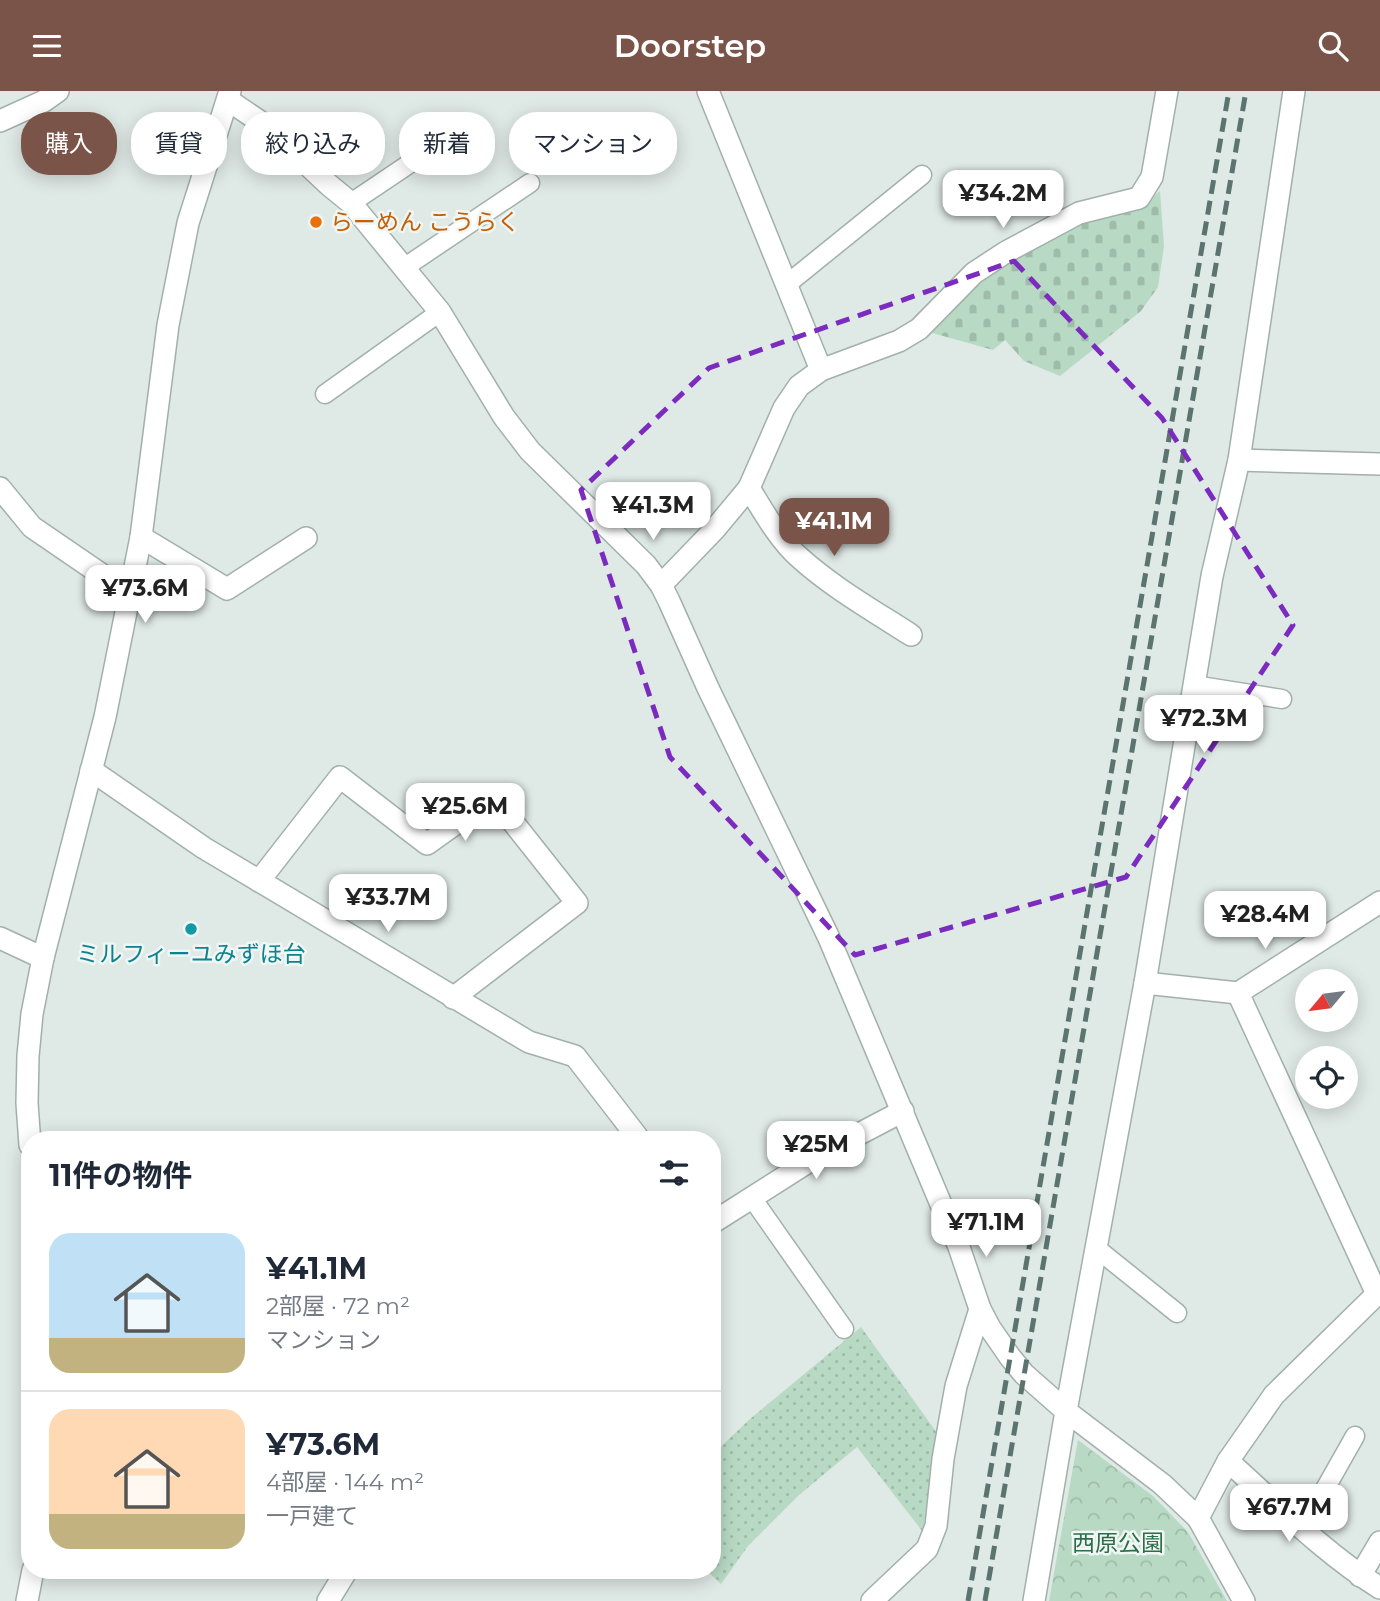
<!DOCTYPE html>
<html lang="ja">
<meta charset="utf-8">
<style>
body{margin:0;font-family:Montserrat,"Noto Sans JP",sans-serif;background:#f6f6f7;color:#1f2937;height:100vh;display:flex;flex-direction:column;font-size:26px;white-space:nowrap}
*{box-sizing:border-box;margin:0}
p{font-size:23px;color:#747a83}
.icon{flex:none;width:38px;height:38px;fill:none;stroke:currentColor;stroke-width:2;stroke-linecap:round;stroke-linejoin:round}
.map{position:relative;flex:1;overflow:hidden}
.panel{position:absolute;left:21px;top:1040px;width:700px;height:448px;display:flex;flex-direction:column;background:#fff;border-radius:28px;box-shadow:0 4px 18px #0003}
.panel>*{flex:none}
.guide{position:absolute;left:21px;top:21px;width:700px;height:63px;display:flex;gap:14px}
.needle{width:46px;rotate:241deg}
.fabs{position:absolute;left:1295px;top:878px;display:grid;gap:14px}
.fabs a{display:grid;place-items:center;width:63px;height:63px;border-radius:50%;background:#fff;box-shadow:0 4px 18px #0003;font-size:35px}
.price{position:absolute;translate:-50% -60px;padding:0 16px;border-radius:14px;background:#fff;color:#222;font-size:23px;line-height:46px;filter:drop-shadow(0 2px 4px #0008)}
.price::after{content:'';position:absolute;left:50%;top:42px;width:21px;height:16px;margin-left:-10px;background:inherit;clip-path:polygon(0 0,100% 0,50% 100%)}
.price.current{background:#7a5448;color:#fff}
ul{padding:0;list-style:none}
li{display:flex;align-items:center;gap:21px;height:175px;padding:0 28px}
li+li{border-top:2px solid #e0e1e3}
li span{display:grid;place-items:center;flex:none;width:196px;height:140px;border-radius:21px;color:#555}
li>.icon{margin-inline-start:auto}
span .icon{width:84px;height:84px;fill:#fffc;stroke-width:1}
li b{font-size:30px}
h2{display:flex;justify-content:space-between;align-items:center;height:84px;padding:0 28px;font-size:30px}
.pill{padding:0 24px;border-radius:28px;background:#fff;box-shadow:0 4px 18px #0003;font-size:24px;line-height:63px}
.pill.current{background:#7a5448;color:#fff}
header{display:flex;justify-content:space-between;align-items:center;height:91px;padding:0 28px;background:#7a5448;color:#fff;font-size:32px;font-weight:600}
.map>svg:first-child{display:block}
.grass{fill:url(#grass-dots)}
.cemetery{fill:url(#cemetery-stones)}
.park{fill:url(#park-crowns)}
.lines{fill:none;stroke-linecap:round;stroke-linejoin:round}
.service-casing{stroke:#a2b0ac;stroke-width:21}
.minor-casing{stroke:#a2b0ac;stroke-width:24}
.tertiary-casing{stroke:#a2b0ac;stroke-width:24}
.service{stroke:#fff;stroke-width:18}
.minor{stroke:#fff;stroke-width:21}
.tertiary{stroke:#fff;stroke-width:21}
.rail{stroke:#5b746f;stroke-width:5;stroke-dasharray:14 7;stroke-linecap:butt}
.marked{fill:none;stroke:#7b2cbf;stroke-width:5;stroke-dasharray:14 9;stroke-linejoin:round}
.food-dot{fill:#e8710a;stroke:#eff6f3;stroke-width:2.5}
.culture-dot{fill:#0f9aa8;stroke:#eff6f3;stroke-width:2.5}
.labels{text-anchor:middle;stroke-width:5;stroke-linejoin:round;paint-order:stroke}
.food-label{font-size:23px;fill:#c56008;stroke:#eff6f3;text-anchor:start}
.culture-label{font-size:23px;fill:#0d838f;stroke:#eff6f3}
.park-label{font-size:23px;fill:#2d6d4a;stroke:#eff6f3}
</style>
<header><svg class="icon" aria-label="menu" viewBox="0 0 24 24"><path d="M4 6h16M4 12h16M4 18h16"/></svg>Doorstep<svg class="icon" aria-label="search" viewBox="0 0 24 24"><circle cx="10" cy="10" r="6"/><path d="M15 15l6 6"/></svg></header>
<div class="map">
<svg width="1380" height="1510" viewBox="0 0 1380 1510">
<defs>
<pattern id="grass-dots" width="8" height="8" patternUnits="userSpaceOnUse" patternTransform="scale(1.75)"><rect width="8" height="8" fill="#b8dac4"/><path d="M2 2h.1M6 6h.1" fill="none" stroke="#9ebca9" stroke-width="1.8" stroke-linecap="round"/></pattern>
<pattern id="cemetery-stones" width="16" height="16" patternUnits="userSpaceOnUse" patternTransform="scale(1.75)"><rect width="16" height="16" fill="#b8dac4"/><path d="M2 7V4a2 2 0 0 1 4 0v3zM10 15v-3a2 2 0 0 1 4 0v3z" fill="#9ebca9"/></pattern>
<pattern id="park-crowns" width="20" height="18" patternUnits="userSpaceOnUse" patternTransform="scale(1.75)"><rect width="20" height="18" fill="#b8dac4"/><path d="M2 6a3 3 0 1 1 6 0M12 15a3 3 0 1 1 6 0" fill="none" stroke="#9ebca9"/></pattern>
</defs>
<rect width="100%" height="100%" fill="#dfe9e5"/>
<polygon class="grass" points="861,1236 937,1342 923,1441 857,1356 799,1404 748,1455 721,1493 706,1479 712,1479 712,1364 750,1328"/>
<polygon class="cemetery" points="1160,100 1164,155 1158,196 1141,220 1060,285 1024,270 1005,249 993,259 929,241 996,178 1079,131 1142,115"/>
<polygon class="park" points="1078,1349 1153,1405 1188,1441 1227,1510 1049,1510"/>
<g class="lines">
<g class="service-casing">
<g id="service">
<polyline points="351,112 467,34"/>
<polyline points="405,176 530,92"/>
<polyline points="786,194 922,84"/>
<polyline points="325,303 440,221"/>
<polyline points="1194,594 1282,608"/>
<polyline points="752,1107 844,1238"/>
<polyline points="1096,1157 1177,1222"/>
<polyline points="1303,1437 1355,1345"/>
</g>
</g>
<g class="minor-casing">
<g id="minor">
<polyline points="708,0 821,279"/>
<polyline points="228,9 265,34 329,94 351,112 440,221 504,326 530,360 646,474 661,494 669,510 708,597 829,847 959,1156 980,1218 990,1237 1010,1266 1024,1283 1066,1320 1162,1393 1198,1427 1244,1510"/>
<polyline points="0,30 44,10 58,0"/>
<polyline points="1239,369 1380,373"/>
<polyline points="0,397 32,436 130,503"/>
<path d="M749,397C763,420 780,450 800,467C832,496 874,520 911,544"/>
<polyline points="141,446 227,498 306,447"/>
<polyline points="661,494 714,439 749,397 784,317 799,295 821,279 899,250 919,238 974,182 1006,161 1079,122 1139,107 1152,86 1167,0"/>
<polyline points="91,679 204,757 529,951 575,965 639,1048"/>
<polyline points="259,790 340,686 427,753 493,706 577,812 453,907"/>
<polyline points="0,847 43,867"/>
<polyline points="1145,892 1238,902 1380,811"/>
<polyline points="712,1132 819,1064 903,1020"/>
<path d="M1228,1370C1276,1413 1325,1463 1380,1497"/>
<polyline points="1198,1427 1228,1370 1274,1304 1377,1203 1238,902"/>
<polyline points="1360,1485 1380,1451"/>
<polyline points="328,1510 347,1479"/>
<polyline points="872,1510 927,1458 936,1435 943,1368 956,1295 980,1218"/>
<polyline points="1034,1510 1066,1320 1145,892 1212,485 1239,369 1294,0"/>
</g>
</g>
<g class="tertiary-casing">
<g id="tertiary">
<polyline points="30,1054 27,1012 28,965 32,923 43,867 105,626 141,446 168,234 188,132 230,0"/>
<polyline points="27,1510 33,1479"/>
</g>
</g>
<use href="#service" class="service"/>
<use href="#minor" class="minor"/>
<use href="#tertiary" class="tertiary"/>
<g class="rail">
<polyline points="968,1510 1229,0"/>
<polyline points="985,1510 1246,0"/>
</g>
</g>
<path class="marked" d="M1014,170L1162,327L1293,534L1126,786L855,864L670,666L581,399L709,277Z"/>
<circle class="food-dot" cx="316" cy="131" r="7"/>
<circle class="culture-dot" cx="191" cy="838" r="7"/>
<g class="labels">
<g class="food-label">
<text x="330" y="139">らーめん こうらく</text>
</g>
<g class="culture-label">
<text x="191" y="871">ミルフィーユみずほ台</text>
</g>
<g class="park-label">
<text x="1118" y="1460">西原公園</text>
</g>
</g>
</svg>
<div class="fabs">
<a><svg class="needle" viewBox="-14 -14 28 28"><path d="M0-13l5 13h-10z" fill="#e53935"/><path d="M0 13l5-13h-10z" fill="#747a83"/></svg></a>
<a><svg class="icon" aria-label="locate" viewBox="0 0 24 24"><circle cx="12" cy="12" r="6"/><path d="M12 2v4M12 18v4M2 12h4M18 12h4"/></svg></a>
</div>
<b class="price" style="left:1003px;top:139px">¥34.2M</b>
<b class="price" style="left:653px;top:451px">¥41.3M</b>
<b class="price current" style="left:834px;top:467px">¥41.1M</b>
<b class="price" style="left:145px;top:534px">¥73.6M</b>
<b class="price" style="left:1204px;top:664px">¥72.3M</b>
<b class="price" style="left:465px;top:752px">¥25.6M</b>
<b class="price" style="left:388px;top:843px">¥33.7M</b>
<b class="price" style="left:1265px;top:860px">¥28.4M</b>
<b class="price" style="left:816px;top:1090px">¥25M</b>
<b class="price" style="left:986px;top:1168px">¥71.1M</b>
<b class="price" style="left:1289px;top:1453px">¥67.7M</b>
<div class="guide">
<a class="pill current">購入</a>
<a class="pill">賃貸</a>
<a class="pill">絞り込み</a>
<a class="pill">新着</a>
<a class="pill">マンション</a>
</div>
<section class="panel">
<h2>11件の物件<svg class="icon" aria-label="filters" viewBox="0 0 24 24"><path d="M4 7h16M4 17h16"/><circle cx="9" cy="7" r="2"/><circle cx="15" cy="17" r="2"/></svg></h2>
<ul>
<li><span style="background:linear-gradient(#bfe0f5 75%,#c2b280 0)"><svg class="icon" aria-label="home" viewBox="0 0 24 24"><path d="M3 11l9-7 9 7M6 9v11h12V9"/></svg></span><div><b>¥41.1M</b><p>2部屋 · 72 m²</p><p>マンション</p></div></li>
<li><span style="background:linear-gradient(#ffd9b3 75%,#c2b280 0)"><svg class="icon" aria-label="home" viewBox="0 0 24 24"><path d="M3 11l9-7 9 7M6 9v11h12V9"/></svg></span><div><b>¥73.6M</b><p>4部屋 · 144 m²</p><p>一戸建て</p></div></li>
</ul>
</section>
</div>
